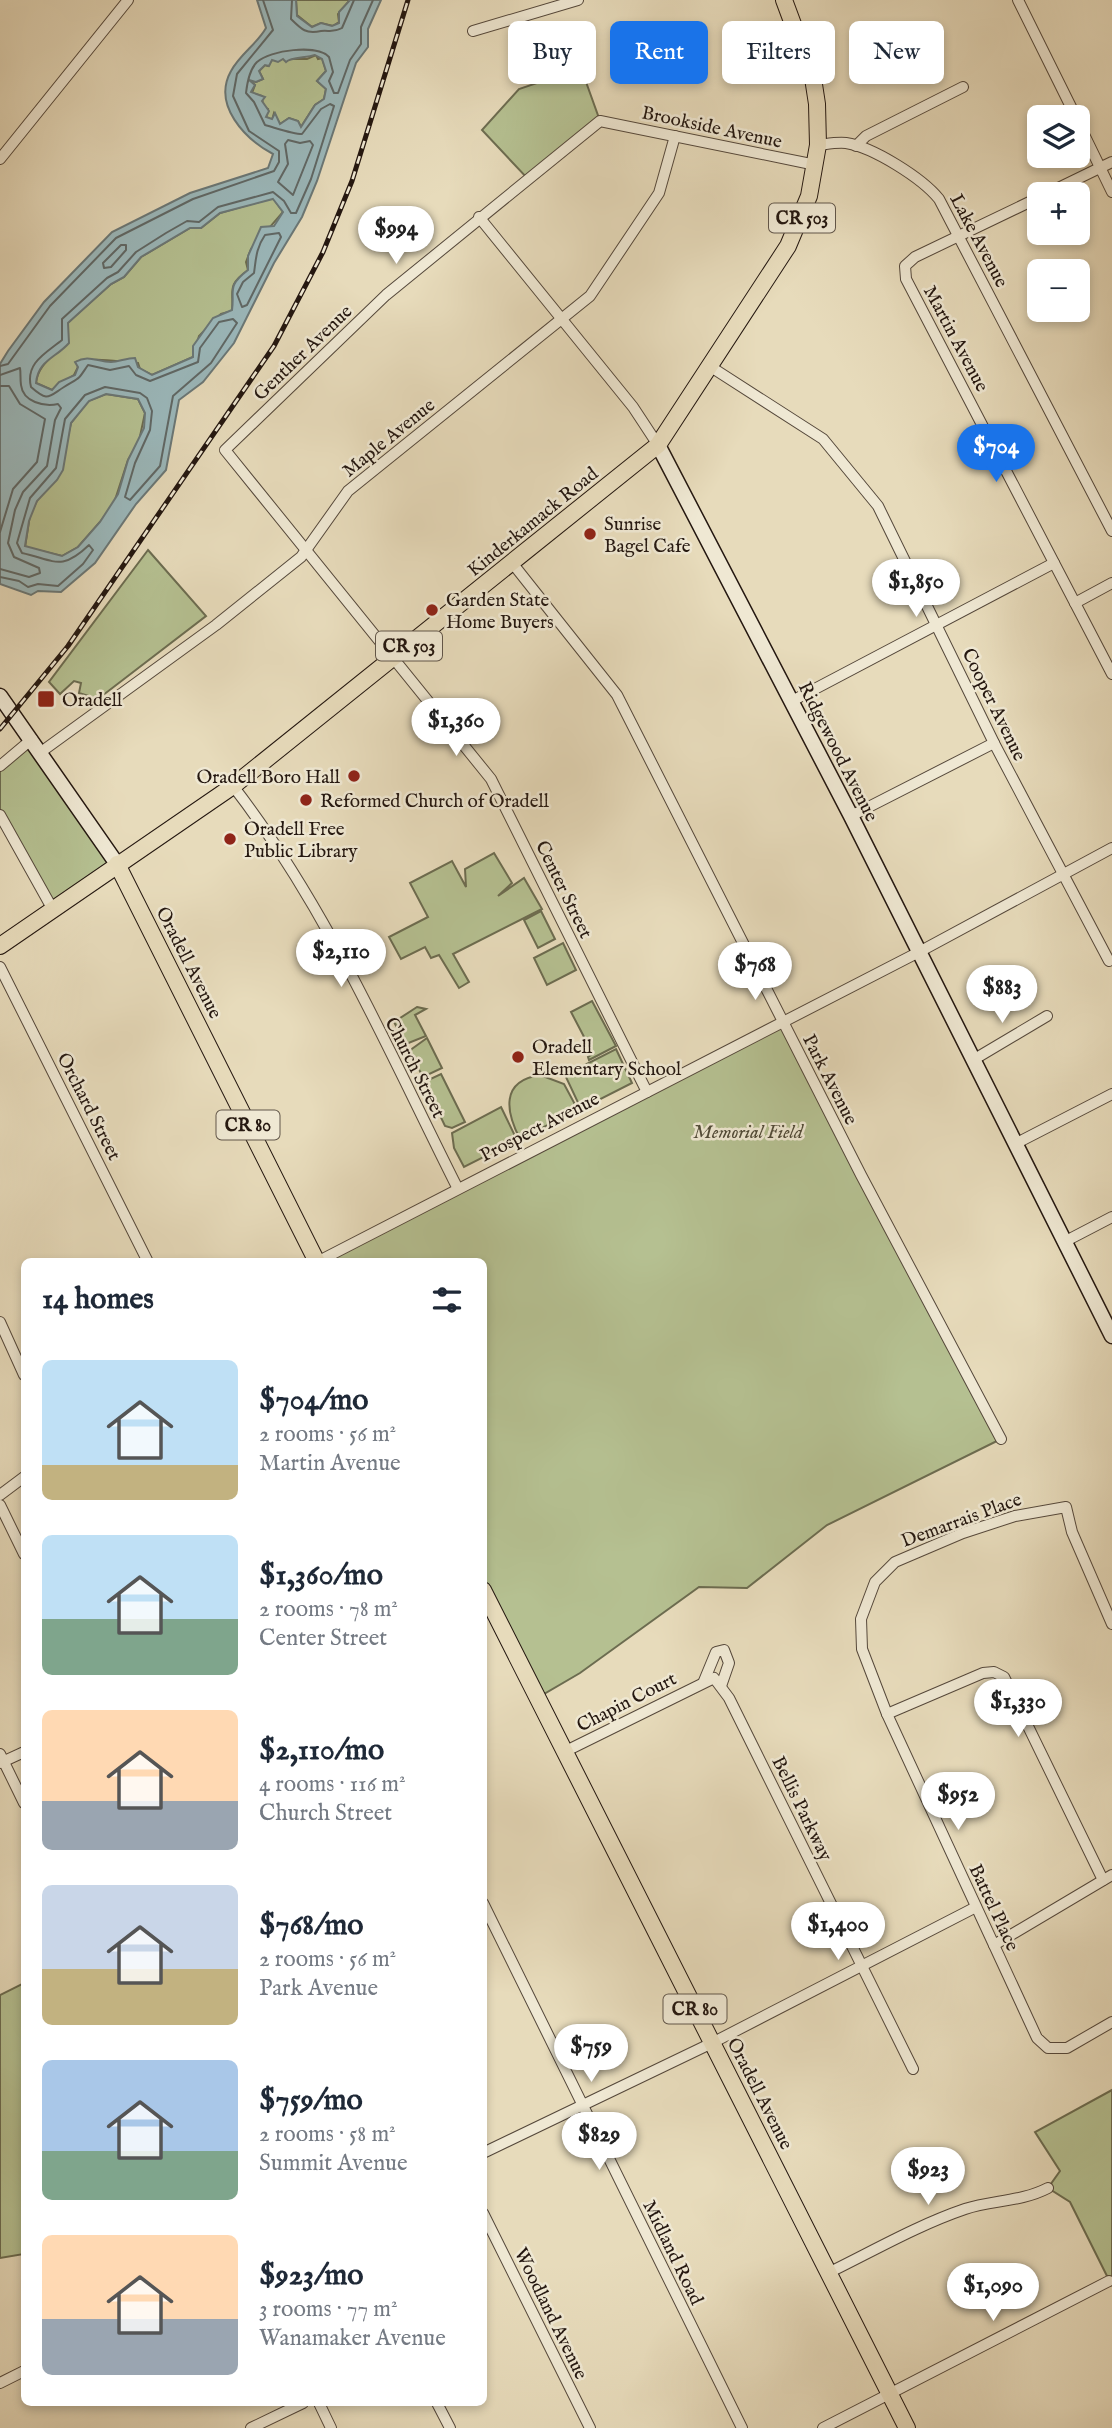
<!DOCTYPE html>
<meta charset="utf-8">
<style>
body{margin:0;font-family:"IM FELL English",serif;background:#f6f6f7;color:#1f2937;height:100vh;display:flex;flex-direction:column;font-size:26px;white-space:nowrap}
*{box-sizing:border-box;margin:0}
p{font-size:23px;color:#747a83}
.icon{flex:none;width:38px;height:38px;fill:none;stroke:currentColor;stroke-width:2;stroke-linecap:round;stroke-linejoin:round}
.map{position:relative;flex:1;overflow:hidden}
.details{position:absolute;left:21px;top:1258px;width:466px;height:1148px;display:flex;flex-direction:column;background:#fff;border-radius:10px;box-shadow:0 4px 10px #0003}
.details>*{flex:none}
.top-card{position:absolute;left:508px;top:21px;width:499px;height:63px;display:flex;gap:14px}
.tools{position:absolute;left:1027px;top:105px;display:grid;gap:14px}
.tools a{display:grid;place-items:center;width:63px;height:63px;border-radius:10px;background:#fff;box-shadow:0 4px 10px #0003;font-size:35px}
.price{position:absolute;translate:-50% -60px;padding:0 16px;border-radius:24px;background:#fff;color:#222;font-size:23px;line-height:46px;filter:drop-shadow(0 2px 4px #0008)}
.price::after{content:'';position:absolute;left:50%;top:42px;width:21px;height:16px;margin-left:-10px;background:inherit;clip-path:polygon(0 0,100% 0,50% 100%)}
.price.current{background:#1a73e8;color:#fff}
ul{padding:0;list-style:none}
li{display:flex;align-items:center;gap:21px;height:175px;padding:0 21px}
li span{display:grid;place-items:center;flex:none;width:196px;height:140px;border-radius:10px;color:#555}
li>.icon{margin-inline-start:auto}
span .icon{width:84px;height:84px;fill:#fffc;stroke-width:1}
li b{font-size:30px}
h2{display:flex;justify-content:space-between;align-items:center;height:84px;padding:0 21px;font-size:30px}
.tag{padding:0 24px;border-radius:10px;background:#fff;box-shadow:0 4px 10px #0003;font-size:24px;line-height:63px}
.tag.current{background:#1a73e8;color:#fff}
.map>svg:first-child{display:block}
.green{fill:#b5c091;stroke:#6c6c50;stroke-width:2}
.water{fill:#9bb8bb;stroke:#6b7877;stroke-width:2;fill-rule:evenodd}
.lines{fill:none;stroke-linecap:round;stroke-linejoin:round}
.shore{stroke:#606866;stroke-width:2}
.street-casing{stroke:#55483b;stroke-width:12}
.secondary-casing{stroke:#241710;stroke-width:17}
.primary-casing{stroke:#241710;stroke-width:18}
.street{stroke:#efe8d3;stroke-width:10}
.secondary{stroke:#efe8d3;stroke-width:14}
.primary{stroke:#e7dbbb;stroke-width:16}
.rail-casing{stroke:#241710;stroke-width:5}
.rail{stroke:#efe8d3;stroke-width:2.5;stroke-dasharray:8;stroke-linecap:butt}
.poi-dot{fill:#8f2418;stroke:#efe8d3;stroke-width:2.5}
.labels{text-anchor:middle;stroke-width:5;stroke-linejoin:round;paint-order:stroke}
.shield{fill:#efe8d3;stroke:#61564a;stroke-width:2}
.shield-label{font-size:18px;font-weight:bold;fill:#241710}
.street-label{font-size:19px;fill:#241710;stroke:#efe8d3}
.poi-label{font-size:19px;fill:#241710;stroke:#efe8d3;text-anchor:start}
.park-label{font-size:19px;font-style:italic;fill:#504a37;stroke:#efe8d3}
</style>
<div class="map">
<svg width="1112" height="2428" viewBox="0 0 1112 2428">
<rect width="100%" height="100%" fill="#e7dbbb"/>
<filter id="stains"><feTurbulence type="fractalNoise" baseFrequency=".00286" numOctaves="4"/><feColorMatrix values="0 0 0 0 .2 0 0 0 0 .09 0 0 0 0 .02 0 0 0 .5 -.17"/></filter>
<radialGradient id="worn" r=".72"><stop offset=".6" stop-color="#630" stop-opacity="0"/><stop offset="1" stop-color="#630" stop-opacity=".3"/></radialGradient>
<g class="green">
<polygon points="296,0 350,0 338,14 339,22 333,26 321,23 312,27 297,15"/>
<polygon points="316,55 318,59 322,58 326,71 317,81 326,89 324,99 315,105 301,127 298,121 289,118 280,124 274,113 272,120 266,117 268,109 263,107 262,96 252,93 255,85 249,80 256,82 263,79 259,71 265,65 268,66 272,59 307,59"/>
<polygon points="581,68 600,121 528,179 482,130 519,89"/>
<path d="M273,198L283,212L251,249L246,262L248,270C226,286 234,290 232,311L221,314L199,336L193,357L152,375L140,369L138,363C118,362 94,357 76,362L78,367L74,375L52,390L36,383C39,354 73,354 67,323L111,284L124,277L141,257L190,228H201L220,213Z"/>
<polygon points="106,394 138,399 145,413 139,441 128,460 114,503 100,522 78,547 62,556 25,547 30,515 67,440 71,423 88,401"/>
<polygon points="148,550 206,616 98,699 79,693 81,683 74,681 60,694 49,682"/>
<polygon points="32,739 117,864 52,908 0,815 0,766"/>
<polygon points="494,853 512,883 498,896 524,878 542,909 453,954 469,982 459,988 439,955 431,958 425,947 401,959 389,937 428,917 410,883 452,861 466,887 465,869"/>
<polygon points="541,911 555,939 538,948 524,920"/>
<polygon points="563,943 576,970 547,985 534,958"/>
<polygon points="592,1001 616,1046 589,1060 588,1057 593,1054 571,1012"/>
<polygon points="417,1007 426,1009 415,1015 426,1036 406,1044 394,1022"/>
<polygon points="782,1022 1001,1439 827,1525 747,1588 699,1587 580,1673 537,1698 483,1590 483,1262 317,1261"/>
<polygon points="427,1038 442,1068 423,1077 409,1051"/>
<polygon points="616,1049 632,1083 581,1109 565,1075"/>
<polygon points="441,1074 465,1122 452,1128 445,1126 424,1082"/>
<path d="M540,1075L564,1084L578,1110L520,1139C506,1112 500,1081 540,1075Z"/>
<polygon points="501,1107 517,1140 464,1167 454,1148 452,1133"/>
<polygon points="24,1983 24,2254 0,2258 0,1995"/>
<polygon points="1112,2090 1112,2286 1070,2202 1048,2188 1060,2171 1035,2132"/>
</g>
<path class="water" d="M257,0H296L297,16L312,27L321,23L332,26L339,23V12L350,0H381L368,29V47L356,63L317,181L302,217L274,263L234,343L203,382L179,400L166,470L136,504L95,563L61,592L38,591L31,595L0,584V364L8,351L44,302L112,232L190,193L268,168L273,154C245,139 212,105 231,71C240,54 257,44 266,28ZM315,55L322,59L326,71L317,81L326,89L324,99L315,105L301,127L298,121L289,118L280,124L275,113L272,119L266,117L269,111L262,101L265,97L251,92L255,85L249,80L256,82L263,79L259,71L265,65L269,66L272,60L278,62L283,59L286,62C291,57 306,58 315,55ZM273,199L283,212L274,226L261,227L248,256V270C226,287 235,290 232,310L213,318L193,346V357L152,375L138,367L135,358C126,358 119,362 111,362C97,362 89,354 75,362L78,367L75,375L59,382L52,390L36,383C38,360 56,358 69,343L68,323L111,284L124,277L141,257L190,228H201L220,213ZM106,394L138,399L145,413L144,428L128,460L118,494L100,522L78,547L62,556L25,546L29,521L37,501L57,480L63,470L71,423L89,401Z"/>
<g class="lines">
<g class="shore">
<path d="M292,0L291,19C302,30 306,34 321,31C329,30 333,33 342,28L354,0"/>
<polygon points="288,140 300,143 310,141 313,145 293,195 278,182 288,164 285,144"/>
<path d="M279,233L281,237L247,305L242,307L237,294L243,282L254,273C256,259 256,248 265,235Z"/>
<polygon points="121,245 126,245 126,250 111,267 104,268 103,263"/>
<polyline points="0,366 8,364 50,306 116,238 193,199 274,171 279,162 279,151 249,131 233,96 237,74 273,30 263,0"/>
<path d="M0,375L20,368C21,374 20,379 21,385C23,402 44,407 58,404L61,408L55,420L47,466L23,492L15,510L8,543L14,557L39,568L40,573L29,577L0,569"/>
<polyline points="0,386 9,386 20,404 45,419 37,462 13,489 0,532"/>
<path d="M0,577L19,581L28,587L38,584L58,586L83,564L93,550L89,545C61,572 54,560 22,553L17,543L30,498L56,468L65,419L85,395L105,387L140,393L147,398L152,411L150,430L135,463L125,497L130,500L160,466L173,396L211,363L237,323L233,319L219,322L200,348L198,362L150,381L136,375L129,366L110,370L88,365C77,381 82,376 64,387C48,397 48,402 31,387C25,363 46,353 62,340V319L107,278L118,272L136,252L166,233L187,221L199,222L218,207L273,192L284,201L291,213H296L311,179L334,106L330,104L321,109L302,134C293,134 276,128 265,125L254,102L246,93C247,84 250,69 257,62C270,50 317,44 329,57L333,72L329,81L334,93H338L350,60L361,44V27L373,0"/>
</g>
<g class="street-casing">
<g id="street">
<polyline points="1018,0 1076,117"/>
<polyline points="473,31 578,0"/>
<polyline points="1078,122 1112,192"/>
<path d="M818,145C827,144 837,142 846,143C873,147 922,178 939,199L1112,531"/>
<polyline points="856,146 866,136 963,87"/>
<polyline points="0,159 128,0"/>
<polyline points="1046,194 1112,162"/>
<polyline points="1040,197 915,257 905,266 906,279 1112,674"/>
<polyline points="479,217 633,407 658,445"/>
<polyline points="711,367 823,439 878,506 994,743 1109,961"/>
<polyline points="513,564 617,695 861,1175 1001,1439"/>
<polyline points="1075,603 1112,583"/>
<polyline points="792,701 1054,563"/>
<polyline points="41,752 216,625 301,557 348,491 590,296 659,193 675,136"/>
<polyline points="0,766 32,739"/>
<path d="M233,786C327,907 388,1050 457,1187"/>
<polyline points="0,815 52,908"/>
<polyline points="851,816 994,743"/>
<polyline points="0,967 148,1262"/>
<polyline points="973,1060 1047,1016"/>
<polyline points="647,1092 491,779 225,450 386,295 600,121 816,165"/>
<polyline points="1015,1144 1112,1094"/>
<polyline points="1064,1242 1112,1217"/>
<polyline points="317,1262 919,952 1112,848"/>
<polyline points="0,1322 24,1375"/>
<polyline points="0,1495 24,1477"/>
<polyline points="0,1505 24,1554"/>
<polyline points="1112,1624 1072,1532 1066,1507 1015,1516 963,1533 895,1562 875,1582 861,1619 862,1649 887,1714 1037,2038 1048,2048 1067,2048 1112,2022"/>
<polyline points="704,1681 716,1652 724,1650 729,1663 721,1686"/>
<polyline points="887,1714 983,1673 994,1672 1004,1677 1103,1880"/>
<polyline points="564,1752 714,1678 729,1698 913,2069"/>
<polyline points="0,1754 24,1803"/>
<polyline points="0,1763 24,1752"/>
<polyline points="483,1903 742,2428"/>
<polyline points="994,1945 1112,1875"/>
<polyline points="483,2153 712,2043 976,1907"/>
<polyline points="483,2213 590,2428"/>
<path d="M828,2273C873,2251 918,2225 965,2209C992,2200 1021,2202 1048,2188"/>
<polyline points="0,2383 24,2371"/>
<polyline points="319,2403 331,2428"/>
<polyline points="437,2403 450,2428"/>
<polyline points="251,2428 303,2403"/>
<polyline points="823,2428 1109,2281"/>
</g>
</g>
<g class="secondary-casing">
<g id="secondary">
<polyline points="658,445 851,816 1112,1336"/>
<polyline points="0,696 117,864"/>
</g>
</g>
<g class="primary-casing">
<g id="primary">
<polyline points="117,864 317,1262"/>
<polyline points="0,946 233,786 658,445 788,246 809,196 818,145 817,104 813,78 784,0"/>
<polyline points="483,1590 907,2428"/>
</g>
</g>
<use href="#street" class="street"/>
<use href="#secondary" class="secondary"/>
<use href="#primary" class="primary"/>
<g class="rail-casing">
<polyline id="rail" points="0,729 68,646 274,346 323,252 352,181 408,0"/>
</g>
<use href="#rail" class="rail"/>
</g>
<g class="poi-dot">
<circle cx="590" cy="534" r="7"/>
<circle cx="432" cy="610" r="7"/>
<rect x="37" y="690" width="18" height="18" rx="3.5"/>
<circle cx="354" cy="776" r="7"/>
<circle cx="306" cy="800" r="7"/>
<circle cx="230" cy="839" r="7"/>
<circle cx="518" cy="1057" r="7"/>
</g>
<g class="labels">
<g class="shield">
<rect x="769" y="203.5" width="66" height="29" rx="5"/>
<rect x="376" y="631.5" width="66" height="29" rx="5"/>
<rect x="216.5" y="1110.5" width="63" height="29" rx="5"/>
<rect x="663.5" y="1994.5" width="63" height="29" rx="5"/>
</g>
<g class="shield-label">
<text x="802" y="224">CR 503</text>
<text x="409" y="652">CR 503</text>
<text x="248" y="1131">CR 80</text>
<text x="695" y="2015">CR 80</text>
</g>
<g class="street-label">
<text transform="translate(712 126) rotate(12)" y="7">Brookside Avenue</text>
<text transform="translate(980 240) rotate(62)" y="7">Lake Avenue</text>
<text transform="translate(957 338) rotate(62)" y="7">Martin Avenue</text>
<text transform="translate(302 352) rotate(-44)" y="7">Genther Avenue</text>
<text transform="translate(388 437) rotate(-39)" y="7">Maple Avenue</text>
<text transform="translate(532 521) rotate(-39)" y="7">Kinderkamack Road</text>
<text transform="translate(995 704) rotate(64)" y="7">Cooper Avenue</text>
<text transform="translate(839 751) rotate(63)" y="7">Ridgewood Avenue</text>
<text transform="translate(565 889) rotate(64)" y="7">Center Street</text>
<text transform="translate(190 962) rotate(63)" y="7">Oradell Avenue</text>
<text transform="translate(416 1067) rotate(63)" y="7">Church Street</text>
<text transform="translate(831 1079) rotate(63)" y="7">Park Avenue</text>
<text transform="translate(90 1106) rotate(63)" y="7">Orchard Street</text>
<text transform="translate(539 1126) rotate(-27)" y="7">Prospect Avenue</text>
<text transform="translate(961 1519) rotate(-20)" y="7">Demarrais Place</text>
<text transform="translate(626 1701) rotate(-27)" y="7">Chapin Court</text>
<text transform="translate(803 1808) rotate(64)" y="7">Bellis Parkway</text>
<text transform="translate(995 1907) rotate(65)" y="7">Battel Place</text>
<text transform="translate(761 2093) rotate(63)" y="7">Oradell Avenue</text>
<text transform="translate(674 2252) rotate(64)" y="7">Midland Road</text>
<text transform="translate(552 2313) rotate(64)" y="7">Woodland Avenue</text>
</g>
<g class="poi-label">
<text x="604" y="530">Sunrise<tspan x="604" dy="22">Bagel Cafe</tspan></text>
<text x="446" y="606">Garden State<tspan x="446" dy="22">Home Buyers</tspan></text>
<text x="62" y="706">Oradell</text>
<text x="340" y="783" text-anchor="end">Oradell Boro Hall</text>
<text x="320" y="807">Reformed Church of Oradell</text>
<text x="244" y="835">Oradell Free<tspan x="244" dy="22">Public Library</tspan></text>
<text x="532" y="1053">Oradell<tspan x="532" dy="22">Elementary School</tspan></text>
</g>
<g class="park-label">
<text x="748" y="1138">Memorial Field</text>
</g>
</g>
<rect width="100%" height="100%" filter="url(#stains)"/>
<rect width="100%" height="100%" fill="url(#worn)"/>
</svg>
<div class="tools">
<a><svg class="icon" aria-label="layers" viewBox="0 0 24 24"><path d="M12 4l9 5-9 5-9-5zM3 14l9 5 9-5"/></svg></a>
<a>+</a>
<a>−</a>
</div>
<b class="price" style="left:396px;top:266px">$994</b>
<b class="price current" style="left:996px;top:484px">$704</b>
<b class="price" style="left:916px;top:619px">$1,850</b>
<b class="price" style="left:456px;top:758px">$1,360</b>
<b class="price" style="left:341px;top:989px">$2,110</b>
<b class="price" style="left:755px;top:1002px">$768</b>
<b class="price" style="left:1002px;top:1025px">$883</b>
<b class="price" style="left:1018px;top:1739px">$1,330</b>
<b class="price" style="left:958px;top:1832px">$952</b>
<b class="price" style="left:838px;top:1962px">$1,400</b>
<b class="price" style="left:591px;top:2084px">$759</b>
<b class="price" style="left:599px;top:2172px">$829</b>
<b class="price" style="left:928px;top:2207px">$923</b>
<b class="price" style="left:993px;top:2323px">$1,090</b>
<div class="top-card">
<a class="tag">Buy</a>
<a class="tag current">Rent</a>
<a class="tag">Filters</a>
<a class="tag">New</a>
</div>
<section class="details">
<h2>14 homes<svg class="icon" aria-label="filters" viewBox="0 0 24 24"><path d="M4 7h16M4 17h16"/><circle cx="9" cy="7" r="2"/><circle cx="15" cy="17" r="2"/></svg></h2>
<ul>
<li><span style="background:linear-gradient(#bfe0f5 75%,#c2b280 0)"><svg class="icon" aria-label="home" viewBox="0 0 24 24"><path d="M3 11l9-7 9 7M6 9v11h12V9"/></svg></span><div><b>$704/mo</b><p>2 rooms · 56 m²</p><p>Martin Avenue</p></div></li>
<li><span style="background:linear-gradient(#bfe0f5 60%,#7fa58c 0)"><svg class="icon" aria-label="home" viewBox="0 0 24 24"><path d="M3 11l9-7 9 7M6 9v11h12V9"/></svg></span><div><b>$1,360/mo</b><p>2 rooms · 78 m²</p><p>Center Street</p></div></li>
<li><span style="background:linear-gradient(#ffd9b3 65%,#9aa5b1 0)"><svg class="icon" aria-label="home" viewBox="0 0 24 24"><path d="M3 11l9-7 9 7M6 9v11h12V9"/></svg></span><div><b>$2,110/mo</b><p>4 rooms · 116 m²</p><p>Church Street</p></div></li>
<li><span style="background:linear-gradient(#c9d6e8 60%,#c2b280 0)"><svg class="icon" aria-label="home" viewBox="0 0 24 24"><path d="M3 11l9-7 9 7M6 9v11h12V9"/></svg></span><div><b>$768/mo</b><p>2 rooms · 56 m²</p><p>Park Avenue</p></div></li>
<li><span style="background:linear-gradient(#a9c7e8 65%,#7fa58c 0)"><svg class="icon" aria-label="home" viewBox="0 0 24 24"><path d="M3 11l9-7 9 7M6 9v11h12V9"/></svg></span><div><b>$759/mo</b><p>2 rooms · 58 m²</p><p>Summit Avenue</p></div></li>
<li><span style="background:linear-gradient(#ffd9b3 60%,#9aa5b1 0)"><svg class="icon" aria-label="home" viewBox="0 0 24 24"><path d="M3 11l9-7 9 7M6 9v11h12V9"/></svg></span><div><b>$923/mo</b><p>3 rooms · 77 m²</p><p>Wanamaker Avenue</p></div></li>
</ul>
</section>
</div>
